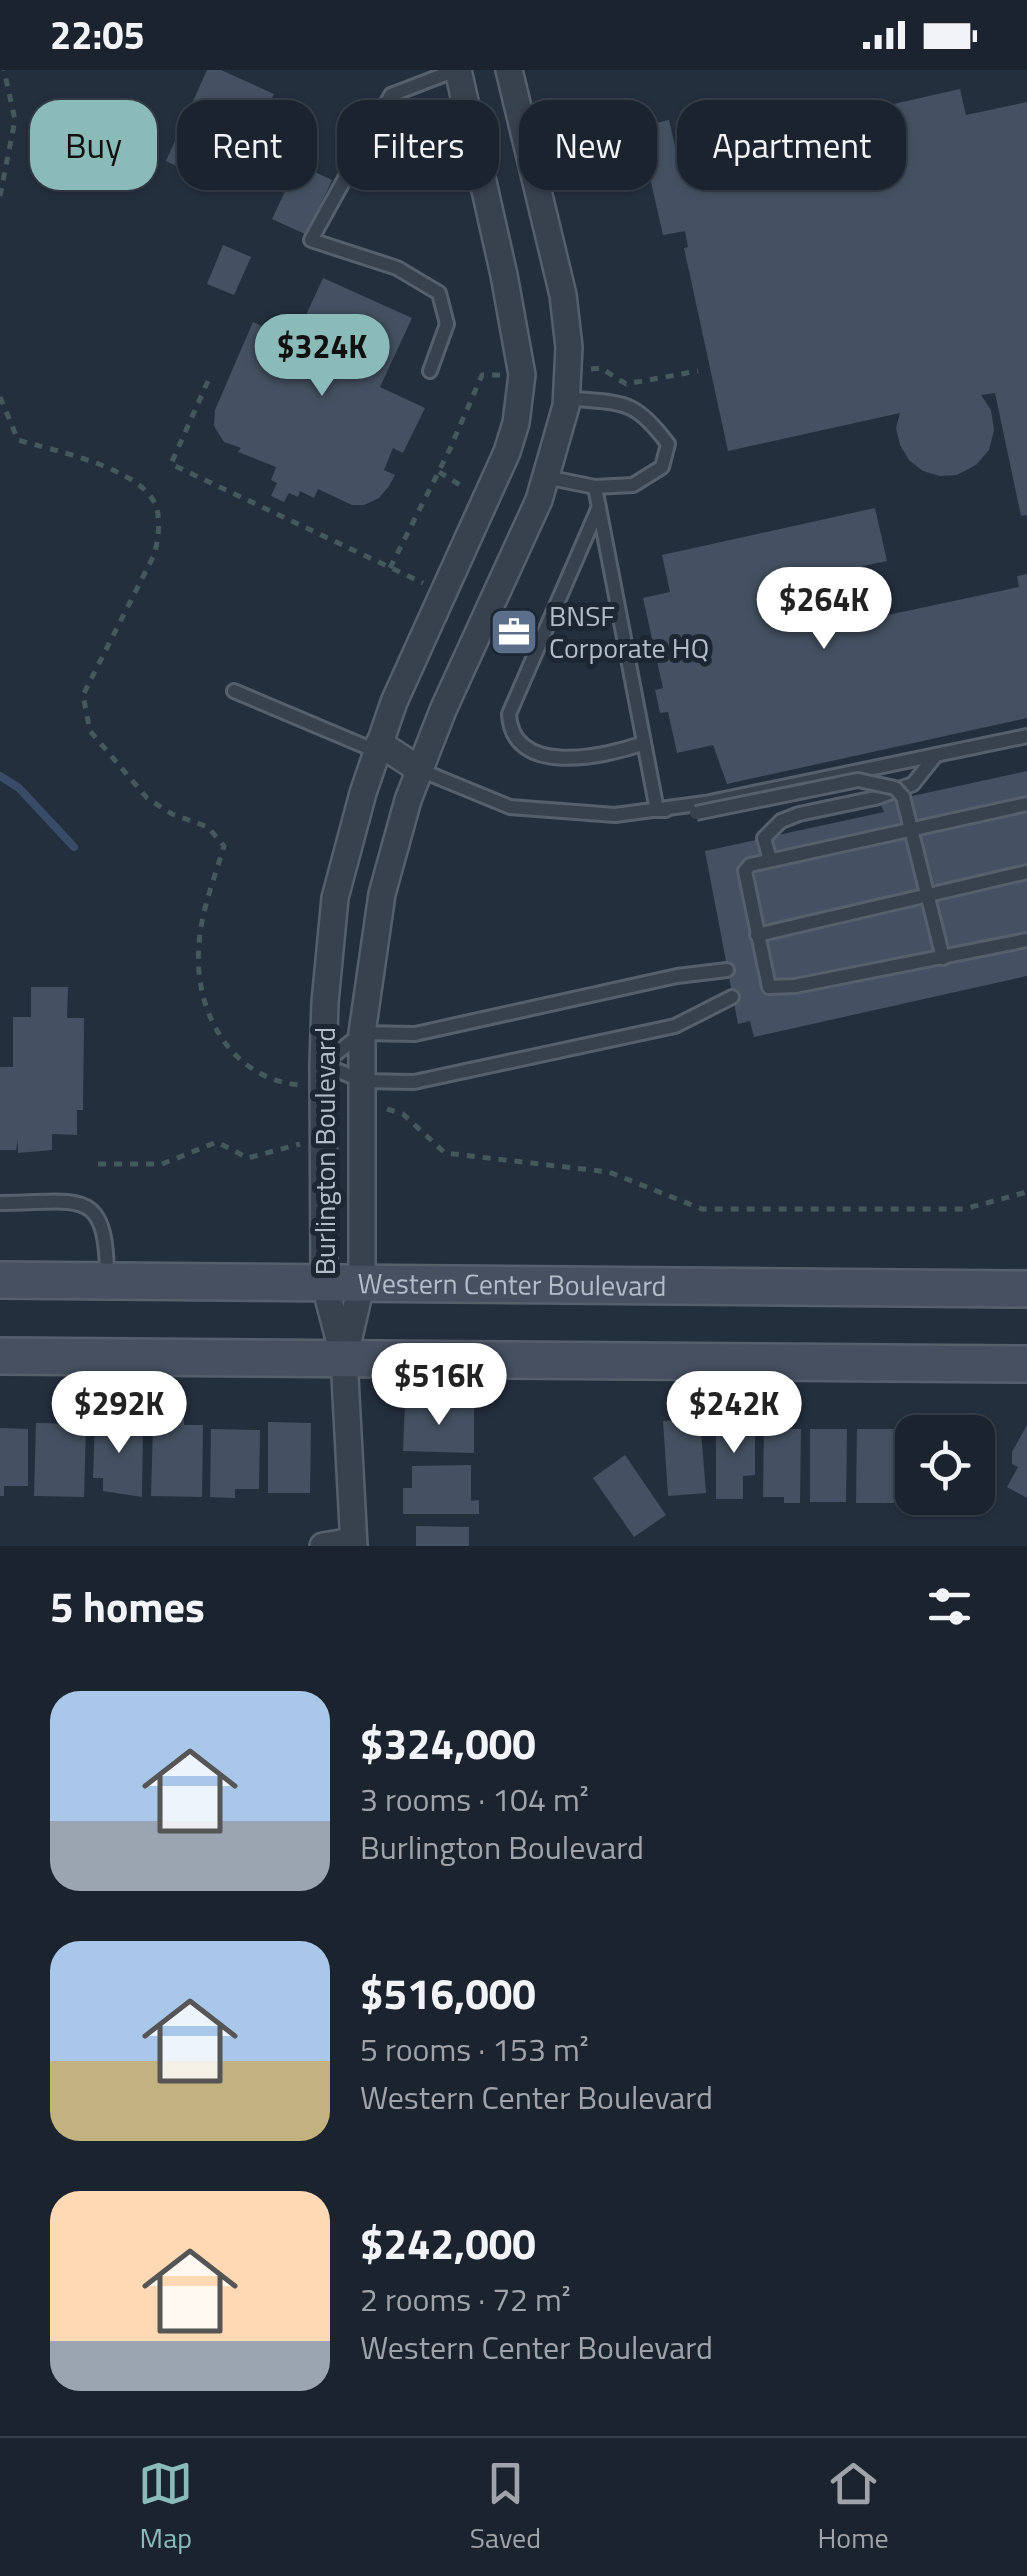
<!DOCTYPE html>
<meta charset="utf-8">
<style>
body{margin:0;font-family:"Titillium Web",sans-serif;background:#242b36;color:#f1f3f6;height:100vh;display:flex;flex-direction:column;font-size:38px;white-space:nowrap}
*{box-sizing:border-box;margin:0}
p{font-size:32px;color:#a0a4aa}
.icon{flex:none;width:55px;height:55px;fill:none;stroke:currentColor;stroke-width:2;stroke-linecap:round;stroke-linejoin:round}
.map{position:relative;height:1476px;overflow:hidden}
.drawer{display:flex;flex-direction:column;background:#1b232e;flex:1}
.drawer>*{flex:none}
.banner{position:absolute;left:30px;top:30px;width:968px;height:90px;display:flex;gap:20px}
.controls{position:absolute;left:895px;top:1345px;display:grid;gap:20px}
.controls a{display:grid;place-items:center;width:100px;height:100px;border-radius:20px;background:#1b232e;box-shadow:0 2px 8px #0004,0 0 0 2px #39404a;font-size:50px}
.price{position:absolute;translate:-50% -85px;padding:0 22px;border-radius:35px;background:#fff;color:#222;font-size:32px;line-height:65px;filter:drop-shadow(0 2px 5px #0008)}
.price::after{content:'';position:absolute;left:50%;top:60px;width:30px;height:22px;margin-left:-15px;background:inherit;clip-path:polygon(0 0,100% 0,50% 100%)}
.price.selected{background:#8bbbb9;color:#111}
ul{padding:0;list-style:none}
li{display:flex;align-items:center;gap:30px;height:250px;padding:0 50px}
li span{display:grid;place-items:center;flex:none;width:280px;height:200px;border-radius:30px;color:#555}
li>.icon{margin-inline-start:auto}
span .icon{width:120px;height:120px;fill:#fffc;stroke-width:1}
li b{font-size:42px}
h2{display:flex;justify-content:space-between;align-items:center;height:120px;padding:0 50px;font-size:42px}
.tag{padding:0 35px;border-radius:30px;background:#1b232e;box-shadow:0 2px 8px #0004,0 0 0 2px #39404a;font-size:35px;line-height:90px}
.tag.selected{background:#8bbbb9;color:#111}
.status{display:flex;justify-content:space-between;align-items:center;height:70px;padding:0 50px;background:#1b232e;direction:ltr}
.status svg{height:28px;fill:currentColor}
.dock{display:flex;justify-content:space-around;align-items:center;height:140px;border-top:2px solid #39404a;background:#1b232e;font-size:28px;color:#a0a4aa}
.dock a{display:grid;justify-items:center;gap:5px}
.dock .selected{color:#8bbbb9}
.map>svg:first-child{display:block}
.lines{fill:none;stroke-linecap:round;stroke-linejoin:round}
.stream{stroke:#394c67;stroke-width:8}
.building{fill:#455162}
.lane-casing{stroke:#565f6c;stroke-width:18}
.street-casing{stroke:#565f6c;stroke-width:30}
.secondary-casing{stroke:#565f6c;stroke-width:40}
.path{stroke:#44595c;stroke-width:5;stroke-dasharray:8 8;stroke-linecap:butt}
.lane{stroke:#38414e;stroke-width:12}
.street{stroke:#38414e;stroke-width:25}
.secondary{stroke:#465061;stroke-width:35}
.lane-bridge-casing{stroke:#565f6c;stroke-width:18;stroke-linecap:butt}
.lane-bridge{stroke:#38414e;stroke-width:12}
.labels{text-anchor:middle;stroke-width:10;stroke-linejoin:round;paint-order:stroke}
.poi-label{font-size:28px;fill:#b4bcc9;stroke:#1d2633;text-anchor:start}
.street-label{font-size:28px;fill:#b4bcc9;stroke:#1d2633}
</style>
<div class="status"><b>22:05</b><svg viewBox="0 0 49 12"><path d="M0 12V9h3v3zM5 12V6h3v6zM10 12V3h3v9zM15 12V0h3v12zM26 1h20v11H26zM47 4h2v5h-2z"/></svg></div>
<div class="map">
<svg width="1027" height="1476" viewBox="0 0 1027 1476">
<rect width="100%" height="100%" fill="#242f3e"/>
<g class="lines">
<polyline class="stream" points="0,706 19,718 74,777"/>
</g>
<g class="building">
<polygon points="207,0 221,0 274,24 230,121 166,91"/>
<polygon points="960,19 966,45 1027,32 1027,445 1021,446 995,323 981,325 991,340 994,360 989,380 976,395 957,405 940,406 923,401 909,390 900,375 896,358 900,343 728,381 684,178 688,177 685,161 663,165 641,68 647,55 669,50 675,76 732,63 734,70"/>
<polygon points="298,94 332,110 307,165 272,149"/>
<polygon points="223,175 251,187 234,225 207,214"/>
<polygon points="323,208 412,248 380,317 425,338 403,383 393,378 384,400 395,405 389,416 379,428 364,435 352,435 318,419 314,428 300,421 298,427 289,423 284,432 271,426 277,413 271,410 276,397 238,382 241,378 224,372 214,356 215,340 253,252 294,271"/>
<polygon points="875,438 887,491 863,496 874,548 1019,517 1017,506 1027,504 1027,648 727,714 713,675 677,683 668,642 660,643 655,620 663,618 643,528 670,522 662,485"/>
<polygon points="1027,701 1027,906 754,967 750,951 738,954 705,781 884,742 880,733"/>
<polygon points="31,917 68,917 67,948 84,948 83,1040 77,1040 77,1065 52,1064 52,1080 18,1083 18,1070 16,1080 0,1080 0,997 13,997 13,947 31,947"/>
<polygon points="405,1333 474,1334 474,1383 403,1381"/>
<polygon points="167,1345 184,1346 184,1355 203,1355 202,1427 151,1426 153,1356 167,1356"/>
<polygon points="700,1349 706,1423 668,1426 663,1351"/>
<polygon points="716,1349 755,1349 755,1405 743,1406 743,1429 716,1429"/>
<polygon points="95,1350 143,1351 142,1427 103,1421 103,1408 93,1408"/>
<polygon points="902,1351 941,1352 941,1362 912,1362 912,1428 927,1428 927,1435 901,1435"/>
<polygon points="268,1352 311,1353 310,1423 268,1423"/>
<polygon points="36,1353 86,1354 84,1427 34,1426"/>
<polygon points="1027,1355 1027,1428 1007,1417 1018,1397 1012,1394 1012,1382"/>
<polygon points="0,1358 28,1359 28,1416 4,1416 4,1426 0,1426"/>
<polygon points="764,1358 801,1359 800,1433 784,1433 784,1427 763,1427"/>
<polygon points="211,1359 260,1360 259,1419 235,1419 235,1428 210,1427"/>
<polygon points="810,1359 847,1359 846,1432 810,1432"/>
<polygon points="857,1359 894,1359 894,1433 856,1433"/>
<polygon points="951,1359 988,1359 987,1423 978,1423 978,1362 951,1362"/>
<polygon points="625,1385 666,1445 634,1467 593,1408"/>
<polygon points="471,1395 471,1431 479,1430 479,1444 403,1444 403,1418 412,1418 412,1396"/>
<polygon points="416,1456 469,1457 469,1476 416,1476"/>
</g>
<g class="lines">
<g class="lane-casing">
<g id="lane">
<polyline points="430,301 447,254 439,223 397,198 311,170 391,25 456,0"/>
<path d="M566,328C622,334 633,327 668,374L662,397L633,415L595,417"/>
<polyline points="546,407 595,417 657,740 666,740"/>
<path d="M598,439L509,644C512,708 605,687 644,673"/>
<polyline points="234,621 376,681"/>
<polyline points="420,700 510,737 615,745 705,733 1027,666"/>
<polyline points="903,727 943,888"/>
<polyline points="1027,734 750,795 745,801 769,917 795,916 1027,870"/>
<polyline points="770,790 764,768 781,751 799,744 875,728 913,714 936,685"/>
<polyline points="757,865 1027,802"/>
<polyline points="727,900 677,906 415,964 362,963 323,994 362,1011 414,1012 675,956 732,927"/>
<path d="M0,1133C79,1133 107,1114 107,1209"/>
</g>
</g>
<g class="street-casing">
<g id="street">
<polyline points="379,673 420,700"/>
<polyline points="345,1285 362,1211 362,963 382,824 408,730 443,640 539,430 566,336 569,277 563,225 509,0"/>
<polyline points="323,1476 353,1471"/>
<polyline points="354,1476 344,1288 324,1212 323,994 325,932 335,828 363,723 394,632 507,382 516,353 522,305 504,205 458,0"/>
</g>
</g>
<g class="secondary-casing">
<g id="secondary">
<path id="s1" d="M0,1210L1027,1219"/>
<polyline points="0,1286 1027,1294"/>
</g>
</g>
<g class="path">
<polyline points="0,126 15,50 4,0"/>
<polyline points="591,299 601,298 626,314 698,301"/>
<polyline points="208,311 171,394 423,513"/>
<path d="M0,327L18,370C55,381 142,398 156,436C161,452 158,467 155,483L83,625L90,661L147,728L172,744L208,757L224,776C215,807 201,841 199,874C193,939 229,1008 299,1015"/>
<polyline points="439,402 463,417"/>
<polyline points="390,498 449,381 482,305 500,305"/>
<polyline points="387,1039 403,1044 445,1083 609,1102 702,1139 964,1139 1027,1122"/>
<polyline points="98,1094 162,1094 217,1072 248,1088 300,1074"/>
</g>
<use href="#lane" class="lane"/>
<use href="#street" class="street"/>
<use href="#secondary" class="secondary"/>
<g class="lane-bridge-casing">
<polyline id="lane-bridge" points="696,743 858,710 895,718 903,727"/>
</g>
<use href="#lane-bridge" class="lane-bridge"/>
</g>
<defs>
<g id="office-square" transform="scale(2.5)"><rect x="-9" y="-9" width="18" height="18" rx="4" fill="#5c6f8a" stroke="#1d2633"/><path d="M-6-3h4V-5.5h4V-3h4V5H-6ZM-1-4.5V-3h2v-1.5ZM-6 0V1H6V0Z" fill="#fff"/></g>
</defs>
<g fill-rule="evenodd">
<use href="#office-square" x="514" y="562"/>
</g>
<g class="labels">
<g class="poi-label">
<text x="549" y="556">BNSF<tspan x="549" dy="32">Corporate HQ</tspan></text>
</g>
<g class="street-label">
<text transform="translate(325 1081) rotate(-90)" y="10">Burlington Boulevard</text>
<text dy="10" stroke="none"><textPath href="#s1" startOffset="512">Western Center Boulevard</textPath></text>
</g>
</g>
</svg>
<div class="controls">
<a><svg class="icon" aria-label="locate" viewBox="0 0 24 24"><circle cx="12" cy="12" r="6"/><path d="M12 2v4M12 18v4M2 12h4M18 12h4"/></svg></a>
</div>
<b class="price selected" style="left:322px;top:329px">$324K</b>
<b class="price" style="left:824px;top:582px">$264K</b>
<b class="price" style="left:439px;top:1358px">$516K</b>
<b class="price" style="left:119px;top:1386px">$292K</b>
<b class="price" style="left:734px;top:1386px">$242K</b>
<div class="banner">
<a class="tag selected">Buy</a>
<a class="tag">Rent</a>
<a class="tag">Filters</a>
<a class="tag">New</a>
<a class="tag">Apartment</a>
</div>
</div>
<section class="drawer">
<h2>5 homes<svg class="icon" aria-label="filters" viewBox="0 0 24 24"><path d="M4 7h16M4 17h16"/><circle cx="9" cy="7" r="2"/><circle cx="15" cy="17" r="2"/></svg></h2>
<ul>
<li><span style="background:linear-gradient(#a9c7e8 65%,#9aa5b1 0)"><svg class="icon" aria-label="home" viewBox="0 0 24 24"><path d="M3 11l9-7 9 7M6 9v11h12V9"/></svg></span><div><b>$324,000</b><p>3 rooms · 104 m²</p><p>Burlington Boulevard</p></div></li>
<li><span style="background:linear-gradient(#a9c7e8 60%,#c2b280 0)"><svg class="icon" aria-label="home" viewBox="0 0 24 24"><path d="M3 11l9-7 9 7M6 9v11h12V9"/></svg></span><div><b>$516,000</b><p>5 rooms · 153 m²</p><p>Western Center Boulevard</p></div></li>
<li><span style="background:linear-gradient(#ffd9b3 75%,#9aa5b1 0)"><svg class="icon" aria-label="home" viewBox="0 0 24 24"><path d="M3 11l9-7 9 7M6 9v11h12V9"/></svg></span><div><b>$242,000</b><p>2 rooms · 72 m²</p><p>Western Center Boulevard</p></div></li>
</ul>
</section>
<nav class="dock">
<a class="selected"><svg class="icon" aria-label="map" viewBox="0 0 24 24"><path d="M3 6l6-2 6 2 6-2v14l-6 2-6-2-6 2zM9 4v14M15 6v14"/></svg>Map</a>
<a><svg class="icon" aria-label="saved" viewBox="0 0 24 24"><path d="M7 4h10v16l-5-4-5 4z"/></svg>Saved</a>
<a><svg class="icon" aria-label="home" viewBox="0 0 24 24"><path d="M3 11l9-7 9 7M6 9v11h12V9"/></svg>Home</a>
</nav>
